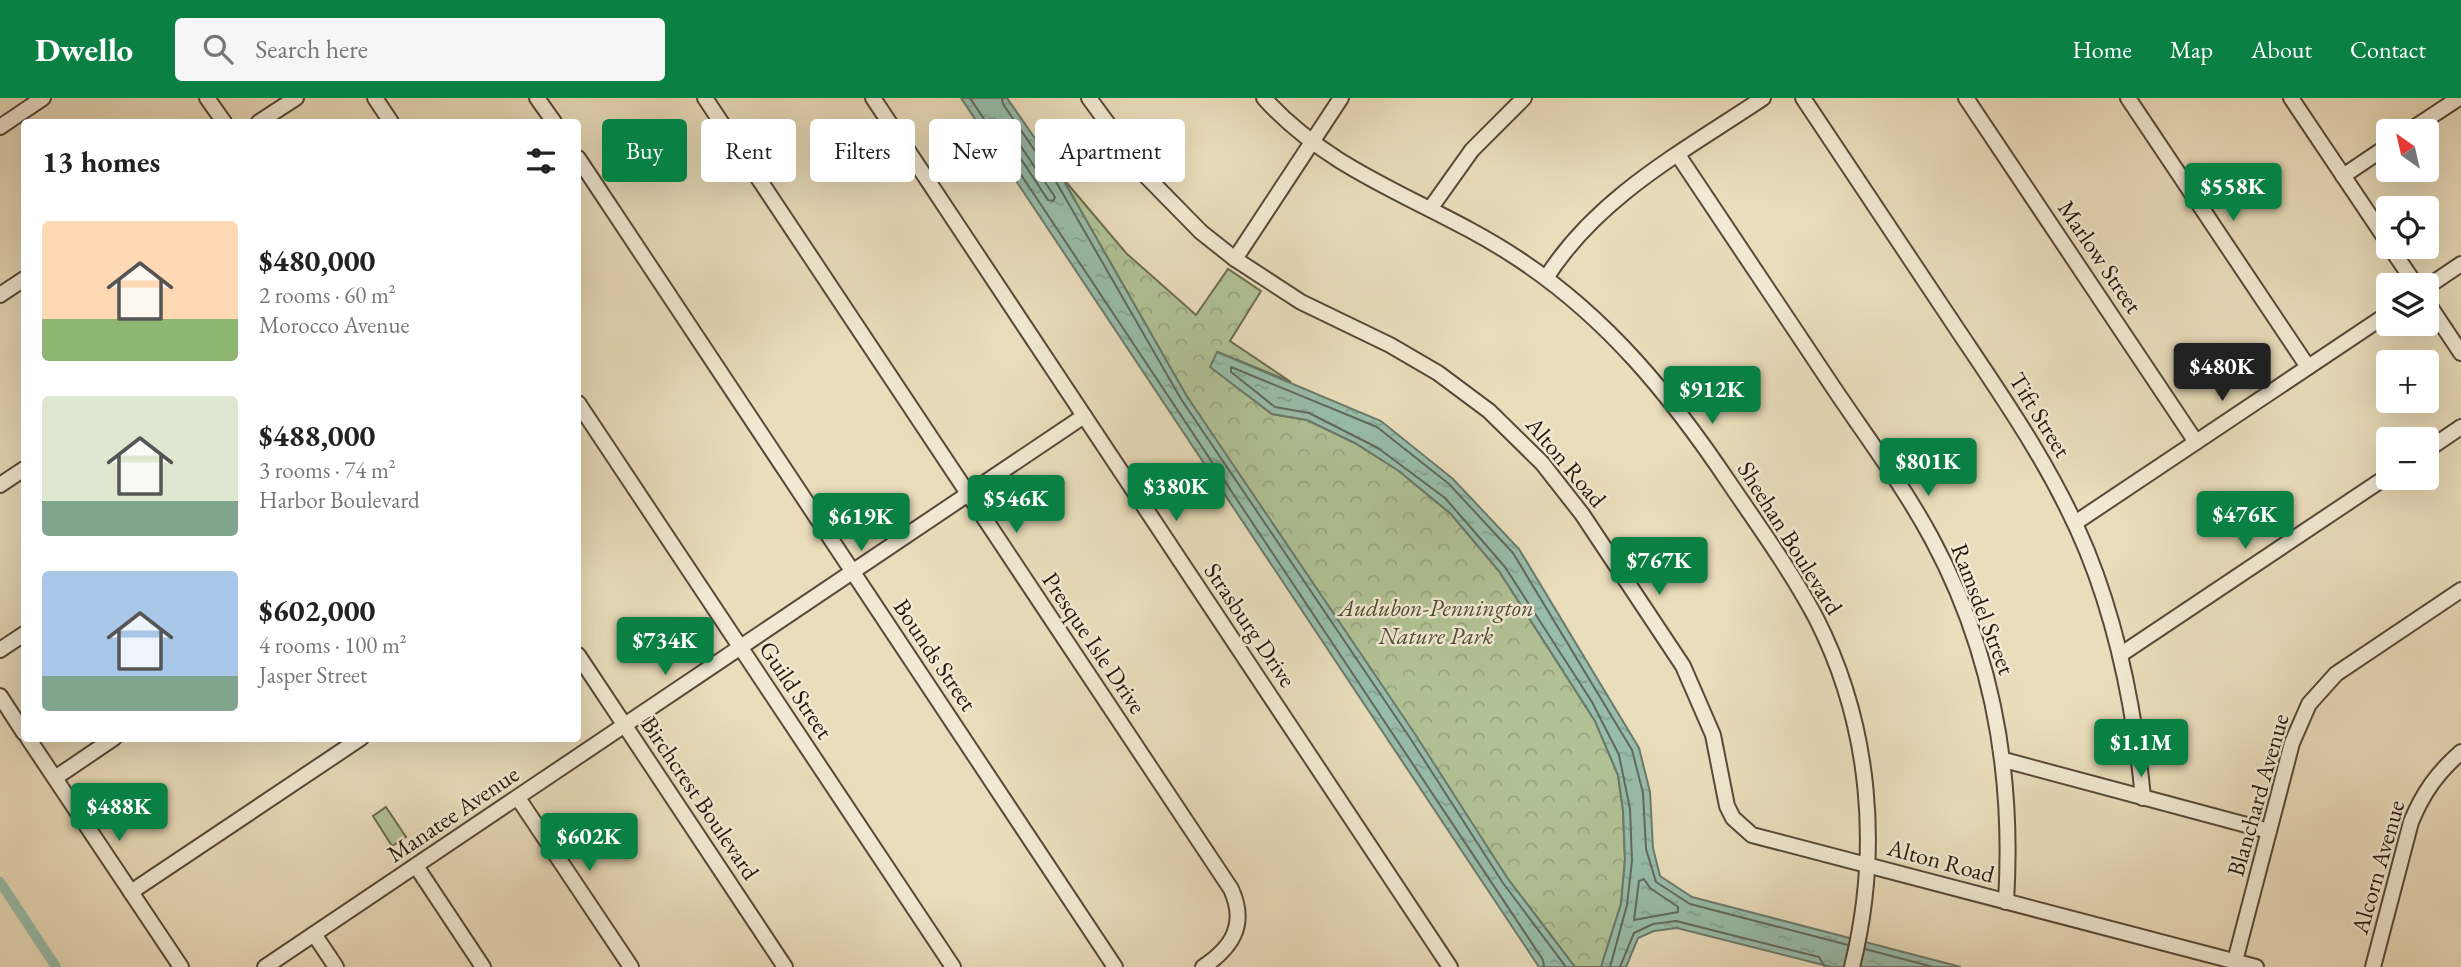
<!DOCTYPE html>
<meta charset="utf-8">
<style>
body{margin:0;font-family:"EB Garamond",serif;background:#f6f6f6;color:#222;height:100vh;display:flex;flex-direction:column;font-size:26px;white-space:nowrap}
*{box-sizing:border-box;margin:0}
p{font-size:23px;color:#767676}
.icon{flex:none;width:38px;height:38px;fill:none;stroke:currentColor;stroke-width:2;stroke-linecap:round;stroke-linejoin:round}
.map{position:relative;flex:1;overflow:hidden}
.panel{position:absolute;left:21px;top:21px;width:560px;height:623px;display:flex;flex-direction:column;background:#fff;border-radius:7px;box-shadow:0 7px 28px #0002}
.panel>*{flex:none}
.hud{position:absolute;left:602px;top:21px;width:665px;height:63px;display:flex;gap:14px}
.needle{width:46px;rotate:326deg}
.controls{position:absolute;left:2376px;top:21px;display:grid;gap:14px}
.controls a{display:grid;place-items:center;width:63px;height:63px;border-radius:7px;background:#fff;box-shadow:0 7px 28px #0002;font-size:35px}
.price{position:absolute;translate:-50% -60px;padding:0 16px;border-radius:7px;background:#0b8043;color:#fff;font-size:23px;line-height:46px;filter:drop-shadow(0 2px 4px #0008)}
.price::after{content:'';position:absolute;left:50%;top:42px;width:21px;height:16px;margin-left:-10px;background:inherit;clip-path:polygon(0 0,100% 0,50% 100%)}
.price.active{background:#222;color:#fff}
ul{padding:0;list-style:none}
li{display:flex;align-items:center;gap:21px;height:175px;padding:0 21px}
li span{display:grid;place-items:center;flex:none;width:196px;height:140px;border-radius:7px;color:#555}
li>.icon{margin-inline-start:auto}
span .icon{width:84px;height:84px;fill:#fffc;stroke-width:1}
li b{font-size:30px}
h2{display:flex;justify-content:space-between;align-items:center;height:84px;padding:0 21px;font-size:30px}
.tag{padding:0 24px;border-radius:7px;background:#fff;box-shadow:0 7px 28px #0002;font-size:24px;line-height:63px}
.tag.active{background:#0b8043;color:#fff}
header{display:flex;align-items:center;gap:42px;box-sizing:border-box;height:98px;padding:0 35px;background:#0b8043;color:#fff}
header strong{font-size:33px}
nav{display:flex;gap:38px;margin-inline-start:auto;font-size:24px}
.search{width:490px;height:63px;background:#f6f6f6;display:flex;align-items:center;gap:18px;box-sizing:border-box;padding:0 24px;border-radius:7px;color:#767676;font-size:26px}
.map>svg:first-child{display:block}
.forest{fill:url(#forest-crowns);stroke:#6c6d52;stroke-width:2}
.pitch{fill:#b1c295;stroke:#6c6d52;stroke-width:2}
.water{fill:url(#water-ripples);stroke:#6b7b6c;stroke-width:2}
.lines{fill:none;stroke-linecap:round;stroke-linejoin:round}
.shore{stroke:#606a5c;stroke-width:2}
.canal{stroke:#98bdab;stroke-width:10}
.minor-casing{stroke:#584939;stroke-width:18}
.minor{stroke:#f1e9d3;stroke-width:14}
.labels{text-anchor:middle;stroke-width:5;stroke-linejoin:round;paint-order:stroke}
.street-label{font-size:24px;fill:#27180e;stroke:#f1e9d3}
.park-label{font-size:24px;font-style:italic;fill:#504b36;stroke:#f1e9d3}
</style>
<header>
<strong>Dwello</strong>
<div class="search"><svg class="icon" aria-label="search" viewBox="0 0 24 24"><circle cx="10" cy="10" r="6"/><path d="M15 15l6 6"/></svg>Search here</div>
<nav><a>Home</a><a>Map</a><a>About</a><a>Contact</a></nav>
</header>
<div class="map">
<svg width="2461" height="869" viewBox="0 0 2461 869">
<defs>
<pattern id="forest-crowns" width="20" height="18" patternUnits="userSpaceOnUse" patternTransform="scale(1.75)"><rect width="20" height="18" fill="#b1c295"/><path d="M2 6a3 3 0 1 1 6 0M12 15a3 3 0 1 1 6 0" fill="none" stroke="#98a67f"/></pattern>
<pattern id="water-ripples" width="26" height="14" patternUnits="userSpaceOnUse" patternTransform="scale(1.75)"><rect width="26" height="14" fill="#98bdab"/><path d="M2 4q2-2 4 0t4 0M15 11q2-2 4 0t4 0" fill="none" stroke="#83a292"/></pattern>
</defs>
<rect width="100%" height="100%" fill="#eaddbb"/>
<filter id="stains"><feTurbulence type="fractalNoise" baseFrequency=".00286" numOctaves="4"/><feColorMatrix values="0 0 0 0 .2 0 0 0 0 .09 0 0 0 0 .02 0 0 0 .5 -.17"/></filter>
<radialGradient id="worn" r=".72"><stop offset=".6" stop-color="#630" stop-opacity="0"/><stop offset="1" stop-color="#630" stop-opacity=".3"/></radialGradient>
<polygon class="forest" points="1061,78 1126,155 1196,217 1228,171 1261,193 1230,243 1291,284 1218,254 1211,269 1272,316 1307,322 1355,345 1399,373 1451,416 1499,473 1595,623 1618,677 1623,712 1625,762 1621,806 1601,869 1575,869 1508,781 1186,297"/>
<polygon class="pitch" points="386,709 406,739 392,748 373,718"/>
<g class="water">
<polygon points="961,0 1007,0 1061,78 1186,297 1415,636 1508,781 1575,869 1539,869"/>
<polygon points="1217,254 1381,323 1453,381 1519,451 1639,650 1650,694 1653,750 1660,778 1692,799 1961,869 1831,869 1677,830 1654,833 1638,840 1626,869 1601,869 1621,806 1625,762 1623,712 1618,677 1595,623 1499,473 1451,416 1399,373 1355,345 1307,322 1272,316 1210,269"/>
</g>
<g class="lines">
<g class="shore">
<polyline points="970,0 1543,862 1544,869"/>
<polyline points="1002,0 1003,6 1055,82 1181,301 1410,640 1503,785 1566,869"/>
<polygon points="1003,27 1007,28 1055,99 1053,103 1048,102 1002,32"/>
<polygon points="1644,781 1650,790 1678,809 1678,814 1634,822 1639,783"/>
<polyline points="1865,851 1933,869"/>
<polyline points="1610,869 1627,807 1632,763 1630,711 1619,657 1592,604 1505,469 1445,400 1378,350 1309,315 1275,309 1231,274 1231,269 1377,329 1449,386 1513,455 1632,652 1643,695 1646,751 1656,784 1690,806 1848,847"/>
<polyline points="1620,869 1634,835 1653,826 1676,823 1819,859 1825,869"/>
</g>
<polyline class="canal" points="0,784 56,869"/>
<g class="minor-casing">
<g id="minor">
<polyline points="207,0 224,24"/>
<polyline points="375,0 391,24"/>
<polyline points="537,0 554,24"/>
<path d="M705,0L1231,791C1247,826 1233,849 1203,869"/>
<polyline points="873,0 1450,869"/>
<polyline points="1089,0 1146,78 1201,134 1235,161 1301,204 1390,247 1438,275 1489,313 1542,365 1582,416 1683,568 1713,637 1727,708 1733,720 1752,737 2256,869"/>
<path d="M1264,0C1335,79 1431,103 1517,160C1607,219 1671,298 1730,386C1760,430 1791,473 1816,520C1871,628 1881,752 1852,869"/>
<path d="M1803,0C1855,78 1907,156 1959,234C2006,304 2054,373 2087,453C2119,532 2135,615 2143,700"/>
<polyline points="1966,0 2196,344"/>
<polyline points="2128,0 2308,269"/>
<polyline points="2291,0 2389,146"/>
<polyline points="259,24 296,0"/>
<polyline points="0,29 43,0"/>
<polyline points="2409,33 2459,0"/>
<path d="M1678,57C1729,133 1780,209 1831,286C1865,337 1903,387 1932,441C1993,554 2014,676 2006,804"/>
<polyline points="578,60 1115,869"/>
<polyline points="2343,78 2389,47"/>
<polyline points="1430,111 1472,52 1524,0"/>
<polyline points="2390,149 2416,187"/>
<polyline points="1235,161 1341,0"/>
<path d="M1546,180C1598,98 1684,53 1763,0"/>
<polyline points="2427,189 2461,166"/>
<polyline points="0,197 24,181"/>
<polyline points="2427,204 2461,255"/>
<polyline points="578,305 953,869"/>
<polyline points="2427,352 2461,329"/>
<polyline points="0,387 24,371"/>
<polyline points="2075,425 2389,215"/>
<polyline points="0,552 24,536"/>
<polyline points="578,557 785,869"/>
<polyline points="2120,557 2389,377"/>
<polyline points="0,598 24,635"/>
<polyline points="28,640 181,869"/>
<polyline points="2004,662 2269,733"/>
<polyline points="55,680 114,640"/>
<polyline points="518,700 631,869"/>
<polyline points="416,768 483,869"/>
<polyline points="131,794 361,640"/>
<polyline points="314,836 336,869"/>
<polyline points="2235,863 2292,645 2309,606 2336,576 2461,492"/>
<polyline points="265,869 1084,318"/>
<path d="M2373,869L2411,724C2423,695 2437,675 2461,654"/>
</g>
</g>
<use href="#minor" class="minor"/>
</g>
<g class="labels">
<g class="street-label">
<text transform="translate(2100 159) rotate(56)" y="8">Marlow Street</text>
<text transform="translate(2040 317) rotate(58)" y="8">Tift Street</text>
<text transform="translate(1566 364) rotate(50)" y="8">Alton Road</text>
<text transform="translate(1790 440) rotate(58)" y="8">Sheehan Boulevard</text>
<text transform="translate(1983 511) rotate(69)" y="8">Ramsdel Street</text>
<text transform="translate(1250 527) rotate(56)" y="8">Strasburg Drive</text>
<text transform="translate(1094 545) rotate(56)" y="8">Presque Isle Drive</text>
<text transform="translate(935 557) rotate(56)" y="8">Bounds Street</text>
<text transform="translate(796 592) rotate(56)" y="8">Guild Street</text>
<text transform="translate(2258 697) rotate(-74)" y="8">Blanchard Avenue</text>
<text transform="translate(700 700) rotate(56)" y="8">Birchcrest Boulevard</text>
<text transform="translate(453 716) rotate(-34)" y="8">Manatee Avenue</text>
<text transform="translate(1941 763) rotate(15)" y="8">Alton Road</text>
<text transform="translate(2378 769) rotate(-74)" y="8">Alcorn Avenue</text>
</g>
<g class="park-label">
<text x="1436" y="518">Audubon-Pennington<tspan x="1436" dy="28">Nature Park</tspan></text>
</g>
</g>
<rect width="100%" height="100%" filter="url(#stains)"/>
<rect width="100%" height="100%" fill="url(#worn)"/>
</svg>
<div class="controls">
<a><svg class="needle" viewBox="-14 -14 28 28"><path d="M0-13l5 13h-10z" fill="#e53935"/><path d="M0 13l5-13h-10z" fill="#767676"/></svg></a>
<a><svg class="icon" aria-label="locate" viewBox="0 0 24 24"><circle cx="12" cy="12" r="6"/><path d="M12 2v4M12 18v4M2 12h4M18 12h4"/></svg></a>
<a><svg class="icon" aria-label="layers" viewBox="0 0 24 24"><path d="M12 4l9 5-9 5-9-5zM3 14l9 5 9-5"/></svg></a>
<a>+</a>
<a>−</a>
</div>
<b class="price" style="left:2233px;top:125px">$558K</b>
<b class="price active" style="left:2222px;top:305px">$480K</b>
<b class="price" style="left:1712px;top:328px">$912K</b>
<b class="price" style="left:1928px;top:400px">$801K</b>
<b class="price" style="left:1176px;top:425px">$380K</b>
<b class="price" style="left:1016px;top:437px">$546K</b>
<b class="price" style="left:2245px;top:453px">$476K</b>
<b class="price" style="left:861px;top:455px">$619K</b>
<b class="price" style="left:1659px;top:499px">$767K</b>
<b class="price" style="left:665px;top:579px">$734K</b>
<b class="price" style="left:2141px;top:681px">$1.1M</b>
<b class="price" style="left:119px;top:745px">$488K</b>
<b class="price" style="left:589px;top:775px">$602K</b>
<div class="hud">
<a class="tag active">Buy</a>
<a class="tag">Rent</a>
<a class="tag">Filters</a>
<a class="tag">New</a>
<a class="tag">Apartment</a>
</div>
<section class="panel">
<h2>13 homes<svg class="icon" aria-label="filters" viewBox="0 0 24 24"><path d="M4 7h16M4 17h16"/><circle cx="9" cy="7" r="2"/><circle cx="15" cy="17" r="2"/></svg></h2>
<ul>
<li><span style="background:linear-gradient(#ffd9b3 70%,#8fb573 0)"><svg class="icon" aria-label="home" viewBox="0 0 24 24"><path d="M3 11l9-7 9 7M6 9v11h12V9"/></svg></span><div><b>$480,000</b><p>2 rooms · 60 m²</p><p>Morocco Avenue</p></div></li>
<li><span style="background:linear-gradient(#dfe7d0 75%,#7fa58c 0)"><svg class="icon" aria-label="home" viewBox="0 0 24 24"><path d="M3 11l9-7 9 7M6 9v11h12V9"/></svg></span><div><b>$488,000</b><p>3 rooms · 74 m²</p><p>Harbor Boulevard</p></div></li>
<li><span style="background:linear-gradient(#a9c7e8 75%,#7fa58c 0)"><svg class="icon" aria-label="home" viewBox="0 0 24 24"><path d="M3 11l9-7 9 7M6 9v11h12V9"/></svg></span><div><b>$602,000</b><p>4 rooms · 100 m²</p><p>Jasper Street</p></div></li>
</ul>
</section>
</div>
